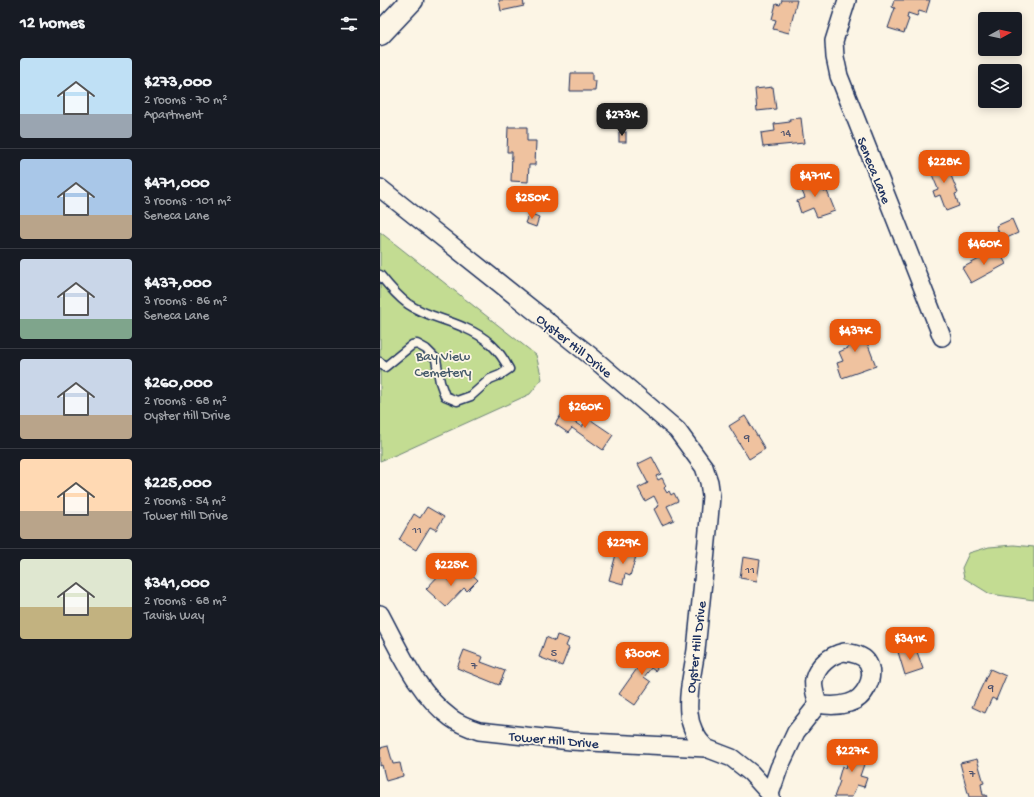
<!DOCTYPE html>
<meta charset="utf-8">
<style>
body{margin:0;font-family:"Gochi Hand",sans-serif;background:#20242c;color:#f1f3f6;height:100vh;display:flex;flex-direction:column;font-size:15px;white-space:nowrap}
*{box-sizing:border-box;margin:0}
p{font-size:13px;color:#9ea1a6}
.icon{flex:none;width:22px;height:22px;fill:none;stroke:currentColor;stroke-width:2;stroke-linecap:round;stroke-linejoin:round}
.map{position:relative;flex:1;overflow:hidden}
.details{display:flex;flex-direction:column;background:#171b24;width:380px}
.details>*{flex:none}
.needle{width:26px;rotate:82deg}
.fabs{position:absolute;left:598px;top:12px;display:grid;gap:8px}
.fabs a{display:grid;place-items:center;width:44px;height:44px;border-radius:4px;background:#171b24;box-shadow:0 2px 10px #0003;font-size:20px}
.price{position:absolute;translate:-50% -34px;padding:0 9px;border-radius:8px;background:#ea580c;color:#fff;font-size:13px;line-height:26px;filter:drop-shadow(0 1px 2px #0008)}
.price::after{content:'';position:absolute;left:50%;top:24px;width:12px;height:9px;margin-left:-6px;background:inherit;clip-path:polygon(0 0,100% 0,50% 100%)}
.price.selected{background:#222;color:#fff}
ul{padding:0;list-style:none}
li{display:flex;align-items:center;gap:12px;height:100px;padding:0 20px}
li+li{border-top:1px solid #363941}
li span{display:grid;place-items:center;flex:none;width:112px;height:80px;border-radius:4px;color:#555}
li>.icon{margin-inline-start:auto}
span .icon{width:48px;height:48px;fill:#fffc;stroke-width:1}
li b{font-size:17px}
h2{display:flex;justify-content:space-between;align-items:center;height:48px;padding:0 20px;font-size:17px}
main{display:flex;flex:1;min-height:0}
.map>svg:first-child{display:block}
.green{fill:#c3dc92;stroke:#6f8678}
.building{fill:#efc29f;stroke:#1b2f5e}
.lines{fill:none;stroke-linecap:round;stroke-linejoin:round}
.lane-casing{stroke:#1b2f5e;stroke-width:11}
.street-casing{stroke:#1b2f5e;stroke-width:20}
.secondary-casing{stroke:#1b2f5e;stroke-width:25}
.lane{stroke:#fcf5e5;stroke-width:8}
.street{stroke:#fcf5e5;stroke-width:17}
.secondary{stroke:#fcf5e5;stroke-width:22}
.labels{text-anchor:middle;stroke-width:3.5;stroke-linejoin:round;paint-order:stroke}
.number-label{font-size:12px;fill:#50546e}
.street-label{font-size:14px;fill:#1b2f5e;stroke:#fcf5e5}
.park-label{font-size:14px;fill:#455a6b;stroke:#fcf5e5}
</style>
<main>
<section class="details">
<h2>12 homes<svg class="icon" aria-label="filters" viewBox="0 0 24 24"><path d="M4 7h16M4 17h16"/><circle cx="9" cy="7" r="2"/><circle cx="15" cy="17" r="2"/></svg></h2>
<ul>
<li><span style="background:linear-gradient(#bfe0f5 70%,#9aa5b1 0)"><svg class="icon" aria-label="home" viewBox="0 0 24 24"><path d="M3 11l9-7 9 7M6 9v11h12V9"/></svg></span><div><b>$273,000</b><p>2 rooms · 70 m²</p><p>Apartment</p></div></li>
<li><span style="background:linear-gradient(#a9c7e8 70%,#b9a48a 0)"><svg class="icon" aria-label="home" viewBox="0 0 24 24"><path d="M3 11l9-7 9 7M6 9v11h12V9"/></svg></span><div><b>$471,000</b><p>3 rooms · 101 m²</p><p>Seneca Lane</p></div></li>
<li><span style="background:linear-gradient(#c9d6e8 75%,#7fa58c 0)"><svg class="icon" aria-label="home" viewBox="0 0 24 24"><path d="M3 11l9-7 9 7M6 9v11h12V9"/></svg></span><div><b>$437,000</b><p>3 rooms · 86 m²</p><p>Seneca Lane</p></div></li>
<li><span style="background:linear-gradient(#c9d6e8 70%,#b9a48a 0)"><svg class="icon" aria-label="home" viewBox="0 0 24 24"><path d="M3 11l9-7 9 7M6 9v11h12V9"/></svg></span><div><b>$260,000</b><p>2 rooms · 68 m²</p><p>Oyster Hill Drive</p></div></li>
<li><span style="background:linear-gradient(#ffd9b3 65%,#b9a48a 0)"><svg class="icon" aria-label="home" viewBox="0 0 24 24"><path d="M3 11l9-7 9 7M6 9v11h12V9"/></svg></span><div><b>$225,000</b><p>2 rooms · 54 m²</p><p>Tower Hill Drive</p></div></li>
<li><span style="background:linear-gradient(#dfe7d0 60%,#c2b280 0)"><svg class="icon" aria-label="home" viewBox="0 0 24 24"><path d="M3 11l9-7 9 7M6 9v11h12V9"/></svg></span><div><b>$341,000</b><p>2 rooms · 68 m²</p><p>Tavish Way</p></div></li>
</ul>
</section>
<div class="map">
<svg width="654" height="797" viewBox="0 0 654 797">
<rect width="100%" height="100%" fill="#fcf5e5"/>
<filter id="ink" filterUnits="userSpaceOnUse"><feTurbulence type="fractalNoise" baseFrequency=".025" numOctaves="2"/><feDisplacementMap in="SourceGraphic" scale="8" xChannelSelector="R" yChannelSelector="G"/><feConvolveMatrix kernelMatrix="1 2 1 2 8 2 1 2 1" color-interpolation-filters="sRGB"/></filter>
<g filter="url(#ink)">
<g class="green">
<polygon points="0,232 156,355 162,379 150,394 18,454 0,461"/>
<polygon points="634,545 654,547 654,600 610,594 584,578 582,568 589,553 609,547"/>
</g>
<g class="building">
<polygon points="119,0 143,0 144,6 121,11"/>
<polygon points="402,0 417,0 409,33 393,29 396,20 392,19 396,4 400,5"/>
<polygon points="514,0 550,0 546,13 539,11 537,16 528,13 527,18 529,19 524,33 508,28 515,8 512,7"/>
<polygon points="191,73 212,73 212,81 216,81 215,91 190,91"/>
<polygon points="393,87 396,109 377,111 375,89"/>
<polygon points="421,118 424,143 383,147 381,133 395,131 394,124 410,122 409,119"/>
<polygon points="128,127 147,127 147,141 156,141 155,165 149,165 148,182 131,181 132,152 127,152"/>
<rect x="239" y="132" width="7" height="10"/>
<polygon points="564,158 578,193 575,194 579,206 566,211 560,195 555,197 553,191 558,189 548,165"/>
<polygon points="438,177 444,192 447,191 455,211 437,217 433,208 421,213 417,201 425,198 419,184"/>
<polygon points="149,213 159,217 156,227 145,223"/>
<polygon points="632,219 638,233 622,240 616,226"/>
<polygon points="618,249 626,264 591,283 582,268"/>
<polygon points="480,324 496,366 462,378 457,363 463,361 459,352 468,348 462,331"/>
<polygon points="185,409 198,418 194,422 202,427 208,418 233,435 223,450 192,428 188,433 175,424"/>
<polygon points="365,416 385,449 369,459 349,426"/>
<polygon points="272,457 281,474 276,476 278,480 282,478 286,486 284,488 287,493 289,491 291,495 294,493 298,501 287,506 294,520 282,525 274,509 279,506 274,496 265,501 258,488 268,483 258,464"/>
<polygon points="47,507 64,517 56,530 50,527 36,550 19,540 34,514 40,518"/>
<polygon points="238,547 257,553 250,576 245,574 243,584 229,580"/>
<polygon points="363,557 380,560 377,581 360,578"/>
<polygon points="85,568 98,580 87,591 84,588 66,607 46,589 61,573 71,582"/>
<polygon points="177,635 189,639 186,646 189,648 182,666 159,657 166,637 175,641"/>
<polygon points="273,646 286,655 275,671 271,668 264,677 271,682 255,705 239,694"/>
<polygon points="535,646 543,669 525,675 518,652"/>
<polygon points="84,650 103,657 101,662 125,671 119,685 77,668"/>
<polygon points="610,669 626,676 616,700 612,698 605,713 592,707"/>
<polygon points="473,745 489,750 480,776 487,778 484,787 477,785 472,797 454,797 460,781 458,780 462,766 466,768"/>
<polygon points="8,746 13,764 20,763 23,776 6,781 2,765 0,766 0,748"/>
<polygon points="597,759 604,783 601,784 603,795 606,795 607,797 589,797 580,763"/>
</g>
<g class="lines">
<g class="lane-casing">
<path id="lane" d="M0,275C8,285 17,296 28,304C45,316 66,319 85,328C106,337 119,349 129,369L120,375L110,379L91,396L77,401L65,396L60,382L56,359L46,349L37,344L32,345L5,367L0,362"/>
</g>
<g class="street-casing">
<g id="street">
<polyline points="467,0 454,41 455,57 459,76 562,337"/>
<path d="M0,188L212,357L297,430L324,467L329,482L331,496C327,547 321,599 316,650C313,671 307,693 309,713C310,727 316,738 326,748"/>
<path d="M0,614C20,651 37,693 71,718C79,724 90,728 99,731L191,741L326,748L352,758L371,773L390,794"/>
<path d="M464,652C472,653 484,655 488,663C496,678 484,699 469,703C459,706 448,706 438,704C436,697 432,687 434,679C438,665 450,655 464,652Z"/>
<polyline points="391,797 390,794 399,768 416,732 438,704"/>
</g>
</g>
<g class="secondary-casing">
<polyline id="secondary" points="0,34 32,0"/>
</g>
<use href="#lane" class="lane"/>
<use href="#street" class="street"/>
<use href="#secondary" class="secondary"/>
</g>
</g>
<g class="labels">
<g class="number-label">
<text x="406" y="136">14</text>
<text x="367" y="441">9</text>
<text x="37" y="533">11</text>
<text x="370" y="573">11</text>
<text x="174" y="656">5</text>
<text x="94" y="669">7</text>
<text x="611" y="691">9</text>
<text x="592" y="777">7</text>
</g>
<g class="street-label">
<text transform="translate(495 170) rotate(68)" y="5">Seneca Lane</text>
<text transform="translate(195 345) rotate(39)" y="5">Oyster Hill Drive</text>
<text transform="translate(315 647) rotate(-83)" y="5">Oyster Hill Drive</text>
<text transform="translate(174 739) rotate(5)" y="5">Tower Hill Drive</text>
</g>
<g class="park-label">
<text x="63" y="360">Bay View<tspan x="63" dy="16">Cemetery</tspan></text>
</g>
</g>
</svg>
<div class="fabs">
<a><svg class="needle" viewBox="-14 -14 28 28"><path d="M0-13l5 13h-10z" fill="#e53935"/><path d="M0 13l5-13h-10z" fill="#9ea1a6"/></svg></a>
<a><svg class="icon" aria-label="layers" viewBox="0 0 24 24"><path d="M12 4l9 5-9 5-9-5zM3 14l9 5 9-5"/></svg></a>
</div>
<b class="price selected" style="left:242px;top:137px">$273K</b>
<b class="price" style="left:564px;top:184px">$228K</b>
<b class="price" style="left:435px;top:198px">$471K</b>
<b class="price" style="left:152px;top:220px">$250K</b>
<b class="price" style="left:604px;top:266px">$460K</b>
<b class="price" style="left:475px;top:353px">$437K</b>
<b class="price" style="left:205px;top:429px">$260K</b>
<b class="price" style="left:243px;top:565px">$229K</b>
<b class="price" style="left:71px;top:587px">$225K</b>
<b class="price" style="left:530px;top:661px">$341K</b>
<b class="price" style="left:262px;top:676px">$300K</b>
<b class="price" style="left:472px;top:773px">$227K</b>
</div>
</main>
